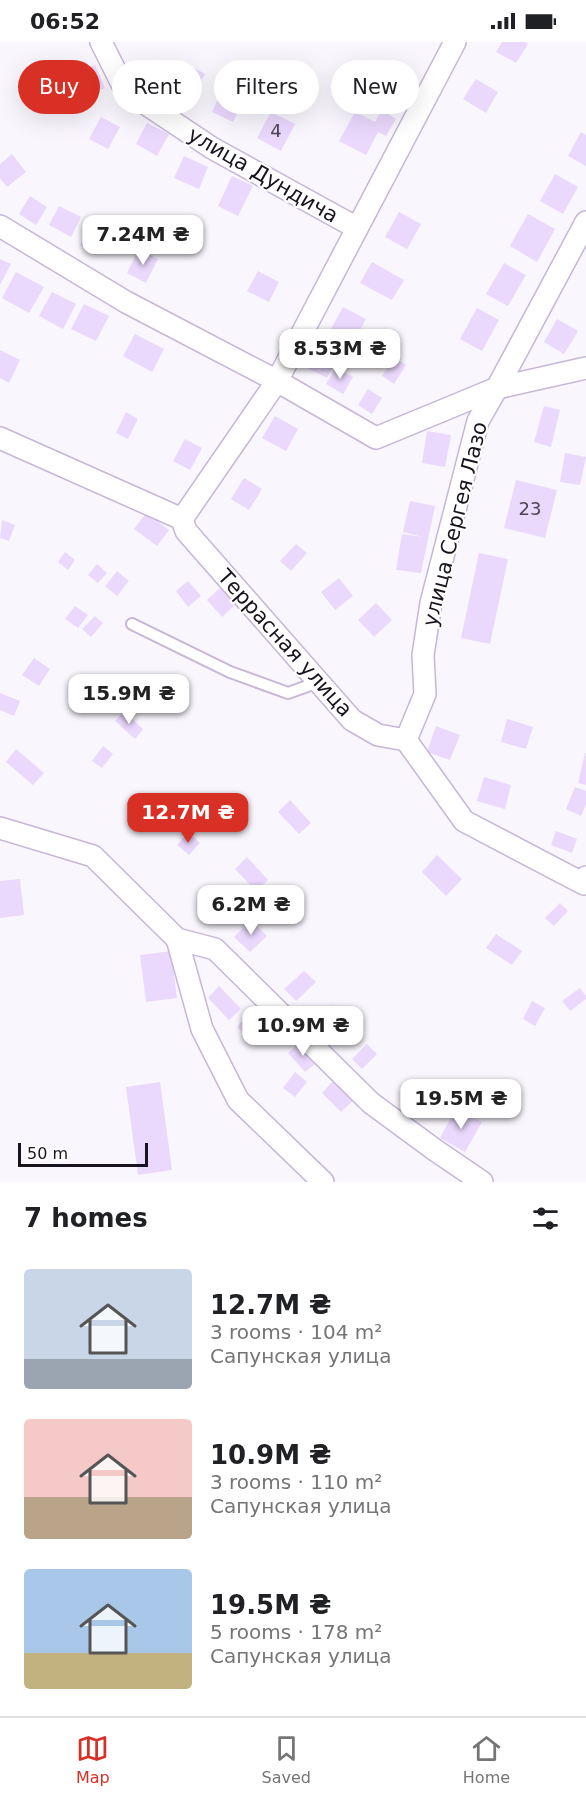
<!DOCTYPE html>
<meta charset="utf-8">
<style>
body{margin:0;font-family:"DejaVu Sans",sans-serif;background:#f6f6f6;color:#202124;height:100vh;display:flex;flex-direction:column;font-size:22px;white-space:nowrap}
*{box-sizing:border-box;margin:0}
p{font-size:20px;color:#757577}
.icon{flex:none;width:33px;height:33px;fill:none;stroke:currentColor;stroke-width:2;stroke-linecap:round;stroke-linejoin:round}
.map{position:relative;height:1140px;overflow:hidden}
.drawer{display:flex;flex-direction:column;background:#fff;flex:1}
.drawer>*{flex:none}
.hud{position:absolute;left:18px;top:18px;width:550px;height:54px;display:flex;gap:12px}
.scale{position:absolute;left:18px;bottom:15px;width:130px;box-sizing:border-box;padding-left:6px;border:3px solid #19131f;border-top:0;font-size:16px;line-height:21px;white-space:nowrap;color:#19131f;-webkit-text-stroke:4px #fff;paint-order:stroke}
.price{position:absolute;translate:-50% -51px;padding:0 14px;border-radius:12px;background:#fff;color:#222;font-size:20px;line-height:39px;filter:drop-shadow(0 2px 3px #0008)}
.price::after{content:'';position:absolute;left:50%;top:36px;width:18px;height:14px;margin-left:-9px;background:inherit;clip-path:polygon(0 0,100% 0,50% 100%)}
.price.current{background:#d93025;color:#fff}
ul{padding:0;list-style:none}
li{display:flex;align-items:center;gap:18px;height:150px;padding:0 24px}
li span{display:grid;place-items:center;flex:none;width:168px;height:120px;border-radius:6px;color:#555}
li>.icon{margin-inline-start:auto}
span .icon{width:72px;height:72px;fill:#fffc;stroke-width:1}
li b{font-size:26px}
h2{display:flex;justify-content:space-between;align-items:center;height:72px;padding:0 24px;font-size:26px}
.tag{padding:0 21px;border-radius:27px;background:#fff;box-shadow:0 6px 24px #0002;font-size:21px;line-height:54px}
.tag.current{background:#d93025;color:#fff}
.status{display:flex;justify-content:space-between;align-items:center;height:42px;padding:0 30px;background:#fff;direction:ltr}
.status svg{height:16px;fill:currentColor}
.menu{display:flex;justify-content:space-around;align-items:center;height:84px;border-top:2px solid #e0e0e0;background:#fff;font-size:16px;color:#757577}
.menu a{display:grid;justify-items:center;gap:3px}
.menu .current{color:#d93025}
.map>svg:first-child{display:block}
.building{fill:#ebd9fd}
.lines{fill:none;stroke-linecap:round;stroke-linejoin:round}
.lane-casing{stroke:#c7b6d7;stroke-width:14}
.street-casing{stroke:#c7b6d7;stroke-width:24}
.lane{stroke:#fff;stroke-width:10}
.street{stroke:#fff;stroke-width:21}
.labels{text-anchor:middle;stroke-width:4.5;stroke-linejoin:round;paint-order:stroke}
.number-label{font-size:18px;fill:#4e4456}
.street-label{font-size:21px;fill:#19131f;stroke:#fff}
</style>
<div class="status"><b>06:52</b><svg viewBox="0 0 49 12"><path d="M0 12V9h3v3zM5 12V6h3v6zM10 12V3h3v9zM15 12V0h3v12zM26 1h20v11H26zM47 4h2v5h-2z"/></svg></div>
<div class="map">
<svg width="586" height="1140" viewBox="0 0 586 1140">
<rect width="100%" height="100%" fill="#f9f6fd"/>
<g class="building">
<polygon points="502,0 525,0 528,2 516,21 496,10"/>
<polygon points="187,22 205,32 191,56 174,46"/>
<polygon points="95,23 105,46 80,57 70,34"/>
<polygon points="476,37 498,50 486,71 463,57"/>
<polygon points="222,49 243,58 233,80 212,70"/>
<polygon points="382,68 396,77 386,94 378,90 366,113 339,99 355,70 375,80"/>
<polygon points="271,70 295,82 281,109 257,96"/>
<polygon points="101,75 120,85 108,107 89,97"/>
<polygon points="147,81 169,92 157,114 136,102"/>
<polygon points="581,90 586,93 586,124 568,114"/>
<polygon points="12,112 26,130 7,145 0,136 0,122"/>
<polygon points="184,114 208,125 199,147 174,136"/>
<polygon points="555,132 578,145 563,172 540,159"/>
<polygon points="232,134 253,144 238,174 218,164"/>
<polygon points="30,154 47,165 36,183 19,172"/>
<polygon points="59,164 81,175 71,195 49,183"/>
<polygon points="399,170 421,182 407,207 385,195"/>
<polygon points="528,172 555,187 537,220 510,204"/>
<polygon points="90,183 109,192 99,212 80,203"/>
<polygon points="139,207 158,217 146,241 127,231"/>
<polygon points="0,217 11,222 0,243"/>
<polygon points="372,220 404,238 392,258 360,241"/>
<polygon points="504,221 526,233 508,264 486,252"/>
<polygon points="258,229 279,240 269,260 247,249"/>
<polygon points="16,230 44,245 29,271 2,256"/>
<polygon points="52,250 76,262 63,287 39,274"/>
<polygon points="84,262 109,274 96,299 71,287"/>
<polygon points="343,265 366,277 354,299 331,287"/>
<polygon points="477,266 499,278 482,309 460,297"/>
<polygon points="557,277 578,289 564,312 544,300"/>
<polygon points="135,292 164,307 152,330 123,314"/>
<polygon points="315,306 337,317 327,336 305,325"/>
<polygon points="0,308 20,318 9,341 0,336"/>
<polygon points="394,315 406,323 394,342 382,334"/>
<polygon points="336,325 353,335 343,352 326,342"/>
<polygon points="368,347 382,356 372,372 358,363"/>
<polygon points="544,364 560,368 551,405 534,400"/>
<polygon points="126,370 138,377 128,397 116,391"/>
<polygon points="275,374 298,387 286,409 262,396"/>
<polygon points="427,389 451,393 445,425 422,421"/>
<polygon points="185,397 202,406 190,428 173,419"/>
<polygon points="565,411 586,415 580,443 560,440"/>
<polygon points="244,436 262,447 249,468 231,457"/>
<polygon points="516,438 557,448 545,496 504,486"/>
<polygon points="410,459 435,464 421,531 396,528 402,492 423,495 403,490"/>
<polygon points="146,471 169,488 157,504 134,487"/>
<polygon points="2,478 15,483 9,499 0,496"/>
<polygon points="296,502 307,511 291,529 280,519"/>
<polygon points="65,510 75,518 68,528 58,520"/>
<polygon points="479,511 508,517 490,602 461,596"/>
<polygon points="97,522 107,531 98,541 88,533"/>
<polygon points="117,529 129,539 117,554 105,544"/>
<polygon points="339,536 353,554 335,568 321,550"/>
<polygon points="188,539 201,554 188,565 176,549"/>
<polygon points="220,546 235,563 222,575 207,558"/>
<polygon points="376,561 392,578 374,595 358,578"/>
<polygon points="75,564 88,573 78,586 65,577"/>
<polygon points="95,574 103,581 91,595 82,587"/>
<polygon points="34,616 50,627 39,644 22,633"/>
<polygon points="0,651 20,659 14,674 0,668"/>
<polygon points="124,670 143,687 135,697 115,679"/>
<polygon points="507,677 533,685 526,707 501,700"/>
<polygon points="436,684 460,693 450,718 427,710"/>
<polygon points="103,704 113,712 102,726 92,719"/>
<polygon points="16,707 44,731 33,743 6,720"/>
<polygon points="585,711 586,711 586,743 578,741"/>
<polygon points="484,735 511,743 505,767 477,759"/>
<polygon points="575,745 586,749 586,762 581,774 566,767"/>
<polygon points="290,758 311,781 299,792 278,770"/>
<polygon points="133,766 153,778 148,787 128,775"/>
<polygon points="556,789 577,797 572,811 551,803"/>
<polygon points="188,790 200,801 189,813 177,803"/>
<polygon points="437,813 462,837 446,854 422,830"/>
<polygon points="247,815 268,838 256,849 235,827"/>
<polygon points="20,837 24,873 0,876 0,839"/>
<polygon points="560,861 568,869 554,884 545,876"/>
<polygon points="251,878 267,894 250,910 234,895"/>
<polygon points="496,892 522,909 512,923 486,906"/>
<polygon points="171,909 177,956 146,960 140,913"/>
<polygon points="304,929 316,940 296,959 284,947"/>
<polygon points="219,944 241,967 229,978 208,956"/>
<polygon points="580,946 586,954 586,957 570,969 562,959"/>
<polygon points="532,959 545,966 535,984 523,977"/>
<polygon points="333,963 344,974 325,991 314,980"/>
<polygon points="249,971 265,984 252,999 237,985"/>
<polygon points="302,999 319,1019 305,1030 288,1011"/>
<polygon points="367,1002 377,1012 362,1027 352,1017"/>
<polygon points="295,1030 307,1040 295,1055 283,1046"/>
<polygon points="334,1038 355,1057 341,1070 322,1051"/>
<polygon points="160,1040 172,1128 138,1133 126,1045"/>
<polygon points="456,1066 482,1080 465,1110 440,1096"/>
</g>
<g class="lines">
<g class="lane-casing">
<polyline id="lane" points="132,582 230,630 288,651 319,640"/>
</g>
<g class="street-casing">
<g id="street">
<polyline points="101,0 125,48 212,106 357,186"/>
<polyline points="0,184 126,260 277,339 376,396 497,346 586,326"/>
<polyline points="0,396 182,477 186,489 352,678 378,693 406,698 464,779 584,842 586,835"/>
<polyline points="182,477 277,339 455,0"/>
<polyline points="406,698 425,652 423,613 431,561 478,379 497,346 586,180"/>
<polyline points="0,786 93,814 177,897 215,907 371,1061 435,1108 482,1140"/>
<polyline points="177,897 202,987 238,1058 323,1140"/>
</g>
</g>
<use href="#lane" class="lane"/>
<use href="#street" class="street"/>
</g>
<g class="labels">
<g class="number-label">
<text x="276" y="95">4</text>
<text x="530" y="473">23</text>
</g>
<g class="street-label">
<text transform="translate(263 133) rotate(30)" y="7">улица Дундича</text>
<text transform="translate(455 482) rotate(-76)" y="7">улица Сергея Лазо</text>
<text transform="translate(285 601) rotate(48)" y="7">Террасная улица</text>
</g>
</g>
</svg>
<div class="scale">50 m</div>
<b class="price" style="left:143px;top:224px">7.24M ₴</b>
<b class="price" style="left:340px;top:338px">8.53M ₴</b>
<b class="price" style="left:129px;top:683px">15.9M ₴</b>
<b class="price current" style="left:188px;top:802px">12.7M ₴</b>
<b class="price" style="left:251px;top:894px">6.2M ₴</b>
<b class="price" style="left:303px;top:1015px">10.9M ₴</b>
<b class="price" style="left:461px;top:1088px">19.5M ₴</b>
<div class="hud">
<a class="tag current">Buy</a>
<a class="tag">Rent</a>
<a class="tag">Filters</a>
<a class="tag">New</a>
</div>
</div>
<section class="drawer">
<h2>7 homes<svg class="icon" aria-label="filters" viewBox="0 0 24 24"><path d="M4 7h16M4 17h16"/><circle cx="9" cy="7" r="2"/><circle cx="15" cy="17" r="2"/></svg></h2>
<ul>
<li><span style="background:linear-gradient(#c9d6e8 75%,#9aa5b1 0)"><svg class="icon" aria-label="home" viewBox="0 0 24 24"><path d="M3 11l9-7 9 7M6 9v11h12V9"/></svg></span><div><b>12.7M ₴</b><p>3 rooms · 104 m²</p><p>Сапунская улица</p></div></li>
<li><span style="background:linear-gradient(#f6c9c9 65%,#b9a48a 0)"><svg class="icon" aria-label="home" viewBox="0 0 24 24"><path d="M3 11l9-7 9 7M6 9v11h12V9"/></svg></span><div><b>10.9M ₴</b><p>3 rooms · 110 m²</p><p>Сапунская улица</p></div></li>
<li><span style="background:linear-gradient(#a9c7e8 70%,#c2b280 0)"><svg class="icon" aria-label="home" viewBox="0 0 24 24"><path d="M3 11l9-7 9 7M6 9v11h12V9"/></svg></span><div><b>19.5M ₴</b><p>5 rooms · 178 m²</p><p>Сапунская улица</p></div></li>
</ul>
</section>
<nav class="menu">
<a class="current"><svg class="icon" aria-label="map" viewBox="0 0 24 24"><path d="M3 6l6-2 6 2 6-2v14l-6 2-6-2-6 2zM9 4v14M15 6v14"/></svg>Map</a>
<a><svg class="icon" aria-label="saved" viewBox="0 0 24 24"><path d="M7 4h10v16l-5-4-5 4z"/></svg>Saved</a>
<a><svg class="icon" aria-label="home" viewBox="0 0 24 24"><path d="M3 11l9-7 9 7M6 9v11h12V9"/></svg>Home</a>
</nav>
